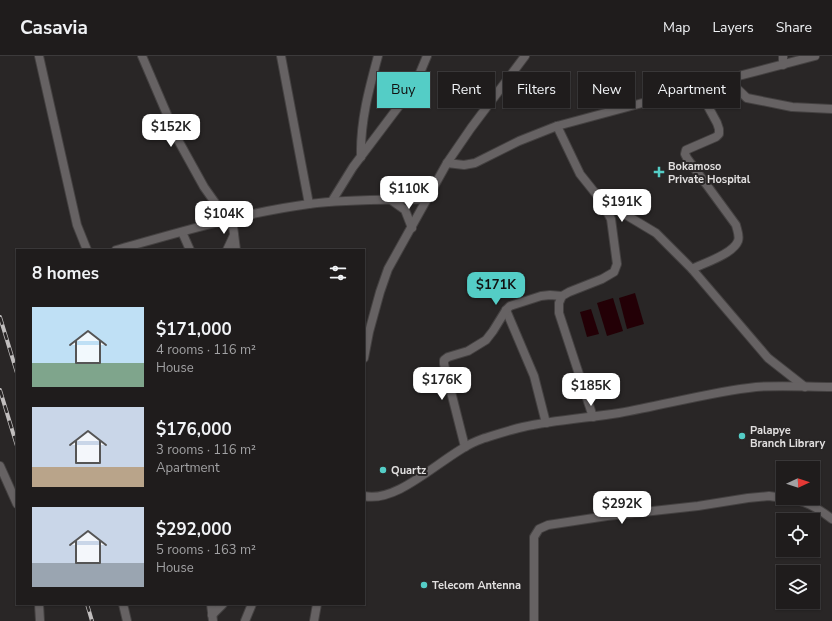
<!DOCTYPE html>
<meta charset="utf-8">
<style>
body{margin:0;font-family:"Nunito Sans",sans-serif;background:#272525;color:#f1f3f6;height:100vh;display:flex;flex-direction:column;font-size:15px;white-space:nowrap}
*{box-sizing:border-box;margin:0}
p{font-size:13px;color:#a1a1a3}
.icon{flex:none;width:22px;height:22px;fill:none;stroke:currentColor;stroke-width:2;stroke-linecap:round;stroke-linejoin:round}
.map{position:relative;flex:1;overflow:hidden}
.drawer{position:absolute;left:16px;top:193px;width:349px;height:356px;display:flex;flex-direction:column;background:#1f1c1c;border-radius:0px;box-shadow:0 1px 3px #0004,0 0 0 1px #3c3a3b}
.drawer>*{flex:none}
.banner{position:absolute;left:377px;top:16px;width:380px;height:36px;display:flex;gap:8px}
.needle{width:26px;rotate:87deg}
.fabs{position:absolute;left:776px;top:405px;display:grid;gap:8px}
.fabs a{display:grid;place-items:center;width:44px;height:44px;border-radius:0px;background:#1f1c1c;box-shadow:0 1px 3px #0004,0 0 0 1px #3c3a3b;font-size:20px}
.price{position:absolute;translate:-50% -34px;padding:0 9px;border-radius:8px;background:#fff;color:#222;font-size:13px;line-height:26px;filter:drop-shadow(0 1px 2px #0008)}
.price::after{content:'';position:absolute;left:50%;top:24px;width:12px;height:9px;margin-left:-6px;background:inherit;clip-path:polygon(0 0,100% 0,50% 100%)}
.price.on{background:#54cdc6;color:#111}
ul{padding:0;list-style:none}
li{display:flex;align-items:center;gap:12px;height:100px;padding:0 16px}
li span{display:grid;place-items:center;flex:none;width:112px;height:80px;border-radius:0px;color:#555}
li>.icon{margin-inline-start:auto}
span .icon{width:48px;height:48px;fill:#fffc;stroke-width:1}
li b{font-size:17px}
h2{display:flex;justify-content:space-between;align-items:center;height:48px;padding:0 16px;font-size:17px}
.pill{padding:0 14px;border-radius:0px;background:#1f1c1c;box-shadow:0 1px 3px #0004,0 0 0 1px #3c3a3b;font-size:14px;line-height:36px}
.pill.on{background:#54cdc6;color:#111}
header{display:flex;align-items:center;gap:24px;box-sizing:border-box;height:56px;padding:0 20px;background:#1f1c1c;border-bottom:1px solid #3c3a3b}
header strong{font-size:19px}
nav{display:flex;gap:22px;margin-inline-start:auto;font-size:14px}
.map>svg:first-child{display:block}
.water{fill:#230006}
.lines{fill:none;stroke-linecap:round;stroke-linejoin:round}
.minor-casing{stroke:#444141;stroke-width:10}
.minor{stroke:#666263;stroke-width:8}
.rail-casing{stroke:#c1bebe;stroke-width:4}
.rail{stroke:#292626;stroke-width:2.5;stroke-dasharray:8;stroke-linecap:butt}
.poi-dot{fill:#54cdc6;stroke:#292626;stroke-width:1.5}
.labels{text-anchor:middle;stroke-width:4;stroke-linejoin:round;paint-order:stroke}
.poi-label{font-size:11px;font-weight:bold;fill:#e1dfdf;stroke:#292626;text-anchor:start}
</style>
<header>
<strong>Casavia</strong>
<nav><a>Map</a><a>Layers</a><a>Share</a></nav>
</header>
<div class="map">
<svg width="832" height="565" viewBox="0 0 832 565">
<rect width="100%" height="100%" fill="#292626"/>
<g class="water">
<polygon points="635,237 644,268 627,273 619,242"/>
<polygon points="613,242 623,275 607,280 597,247"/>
<polygon points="591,253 599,278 587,281 580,256"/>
</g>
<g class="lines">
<g class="minor-casing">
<g id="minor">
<polyline points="39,0 77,169 87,194"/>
<polyline points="142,0 178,84 204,131 216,148 232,162 236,194"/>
<polyline points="281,0 309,148"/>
<polyline points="783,0 783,9"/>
<polyline points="727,23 747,42 792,51 832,53"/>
<polyline points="557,70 580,118 600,143 611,163 617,208 614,216 602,223 569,236 562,240 559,247 559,257 593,361"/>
<path d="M361,101C360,66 369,33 378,0"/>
<polyline points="447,107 464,109 475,107 519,85 557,70 698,32 727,23 815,0"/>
<polyline points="391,144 405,154 412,172"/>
<polyline points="601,144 656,177 692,213 768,302 805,331"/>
<polyline points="332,145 353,111 408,38 417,24 427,0"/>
<polyline points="182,176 190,194"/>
<path d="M116,194C180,176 243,157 309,148C348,143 388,144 427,143"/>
<polyline points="227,194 234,179"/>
<path d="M692,213C704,207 733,198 738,185C740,180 737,174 736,169L687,102L685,98L686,94L716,81L719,78V73L717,67L698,32"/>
<polyline points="506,254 534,320 546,367"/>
<polyline points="364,302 369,276 380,236 388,213 447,107 471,72 525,0"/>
<polyline points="465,391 444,308 444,304 448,301 468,295 486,284 493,275 506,254 510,250 541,240 550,239 562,240"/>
<polyline points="0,410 17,448"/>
<path d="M364,440C401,448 446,395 482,383C495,379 509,374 523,371C554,364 587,362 619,357C665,349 710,336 756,331C781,329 807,331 832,331"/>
<path d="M785,442C805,444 816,451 832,463"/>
<polyline points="39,548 40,565"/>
<polyline points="123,548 127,565"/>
<polyline points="211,548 213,565"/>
<polyline points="212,559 223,548"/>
<polyline points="245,565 252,548"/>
<polyline points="314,565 317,548"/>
<polyline points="534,565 534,481 539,473 548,469 607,460 698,450 748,442 769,440 783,442"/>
</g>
</g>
<use href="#minor" class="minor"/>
<g class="rail-casing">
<g id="rail">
<polyline points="0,261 17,317"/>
<polyline points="0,334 17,390"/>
<polyline points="87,548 92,565"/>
</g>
</g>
<use href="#rail" class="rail"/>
</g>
<g class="poi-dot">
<path d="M657 110h4v4h4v4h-4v4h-4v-4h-4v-4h4z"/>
<circle cx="742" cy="380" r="4"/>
<circle cx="383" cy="414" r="4"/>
<circle cx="424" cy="529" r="4"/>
</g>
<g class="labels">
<g class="poi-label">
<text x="668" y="114">Bokamoso<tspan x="668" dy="13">Private Hospital</tspan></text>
<text x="750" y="378">Palapye<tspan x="750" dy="13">Branch Library</tspan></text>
<text x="391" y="418">Quartz</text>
<text x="432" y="533">Telecom Antenna</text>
</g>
</g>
</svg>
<div class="fabs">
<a><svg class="needle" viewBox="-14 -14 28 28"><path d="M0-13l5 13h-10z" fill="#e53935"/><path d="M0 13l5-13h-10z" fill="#a1a1a3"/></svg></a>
<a><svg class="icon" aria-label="locate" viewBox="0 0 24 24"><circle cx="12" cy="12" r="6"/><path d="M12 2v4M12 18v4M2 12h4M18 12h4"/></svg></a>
<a><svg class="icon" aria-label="layers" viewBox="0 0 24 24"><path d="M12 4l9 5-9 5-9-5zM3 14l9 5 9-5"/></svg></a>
</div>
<b class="price" style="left:171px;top:92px">$152K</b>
<b class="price" style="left:409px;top:154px">$110K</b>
<b class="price" style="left:622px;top:167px">$191K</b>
<b class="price" style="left:224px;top:179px">$104K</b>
<b class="price on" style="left:496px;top:250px">$171K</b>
<b class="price" style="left:442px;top:345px">$176K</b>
<b class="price" style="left:591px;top:351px">$185K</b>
<b class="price" style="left:622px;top:469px">$292K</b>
<div class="banner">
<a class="pill on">Buy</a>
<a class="pill">Rent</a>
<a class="pill">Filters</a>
<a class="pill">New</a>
<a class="pill">Apartment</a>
</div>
<section class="drawer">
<h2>8 homes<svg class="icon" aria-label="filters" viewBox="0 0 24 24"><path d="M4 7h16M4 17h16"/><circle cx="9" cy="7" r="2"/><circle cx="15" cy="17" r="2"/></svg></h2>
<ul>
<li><span style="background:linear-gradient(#bfe0f5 70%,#7fa58c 0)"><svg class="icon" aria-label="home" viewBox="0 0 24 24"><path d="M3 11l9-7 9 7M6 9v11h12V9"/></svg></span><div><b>$171,000</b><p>4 rooms · 116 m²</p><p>House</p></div></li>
<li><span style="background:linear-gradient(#c9d6e8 75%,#b9a48a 0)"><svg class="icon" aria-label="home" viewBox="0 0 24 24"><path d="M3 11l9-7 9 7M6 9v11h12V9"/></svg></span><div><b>$176,000</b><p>3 rooms · 116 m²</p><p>Apartment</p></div></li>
<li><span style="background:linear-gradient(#c9d6e8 70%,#9aa5b1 0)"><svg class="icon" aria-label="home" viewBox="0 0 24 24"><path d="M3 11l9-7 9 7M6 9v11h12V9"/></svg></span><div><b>$292,000</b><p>5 rooms · 163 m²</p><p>House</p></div></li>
</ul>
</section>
</div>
